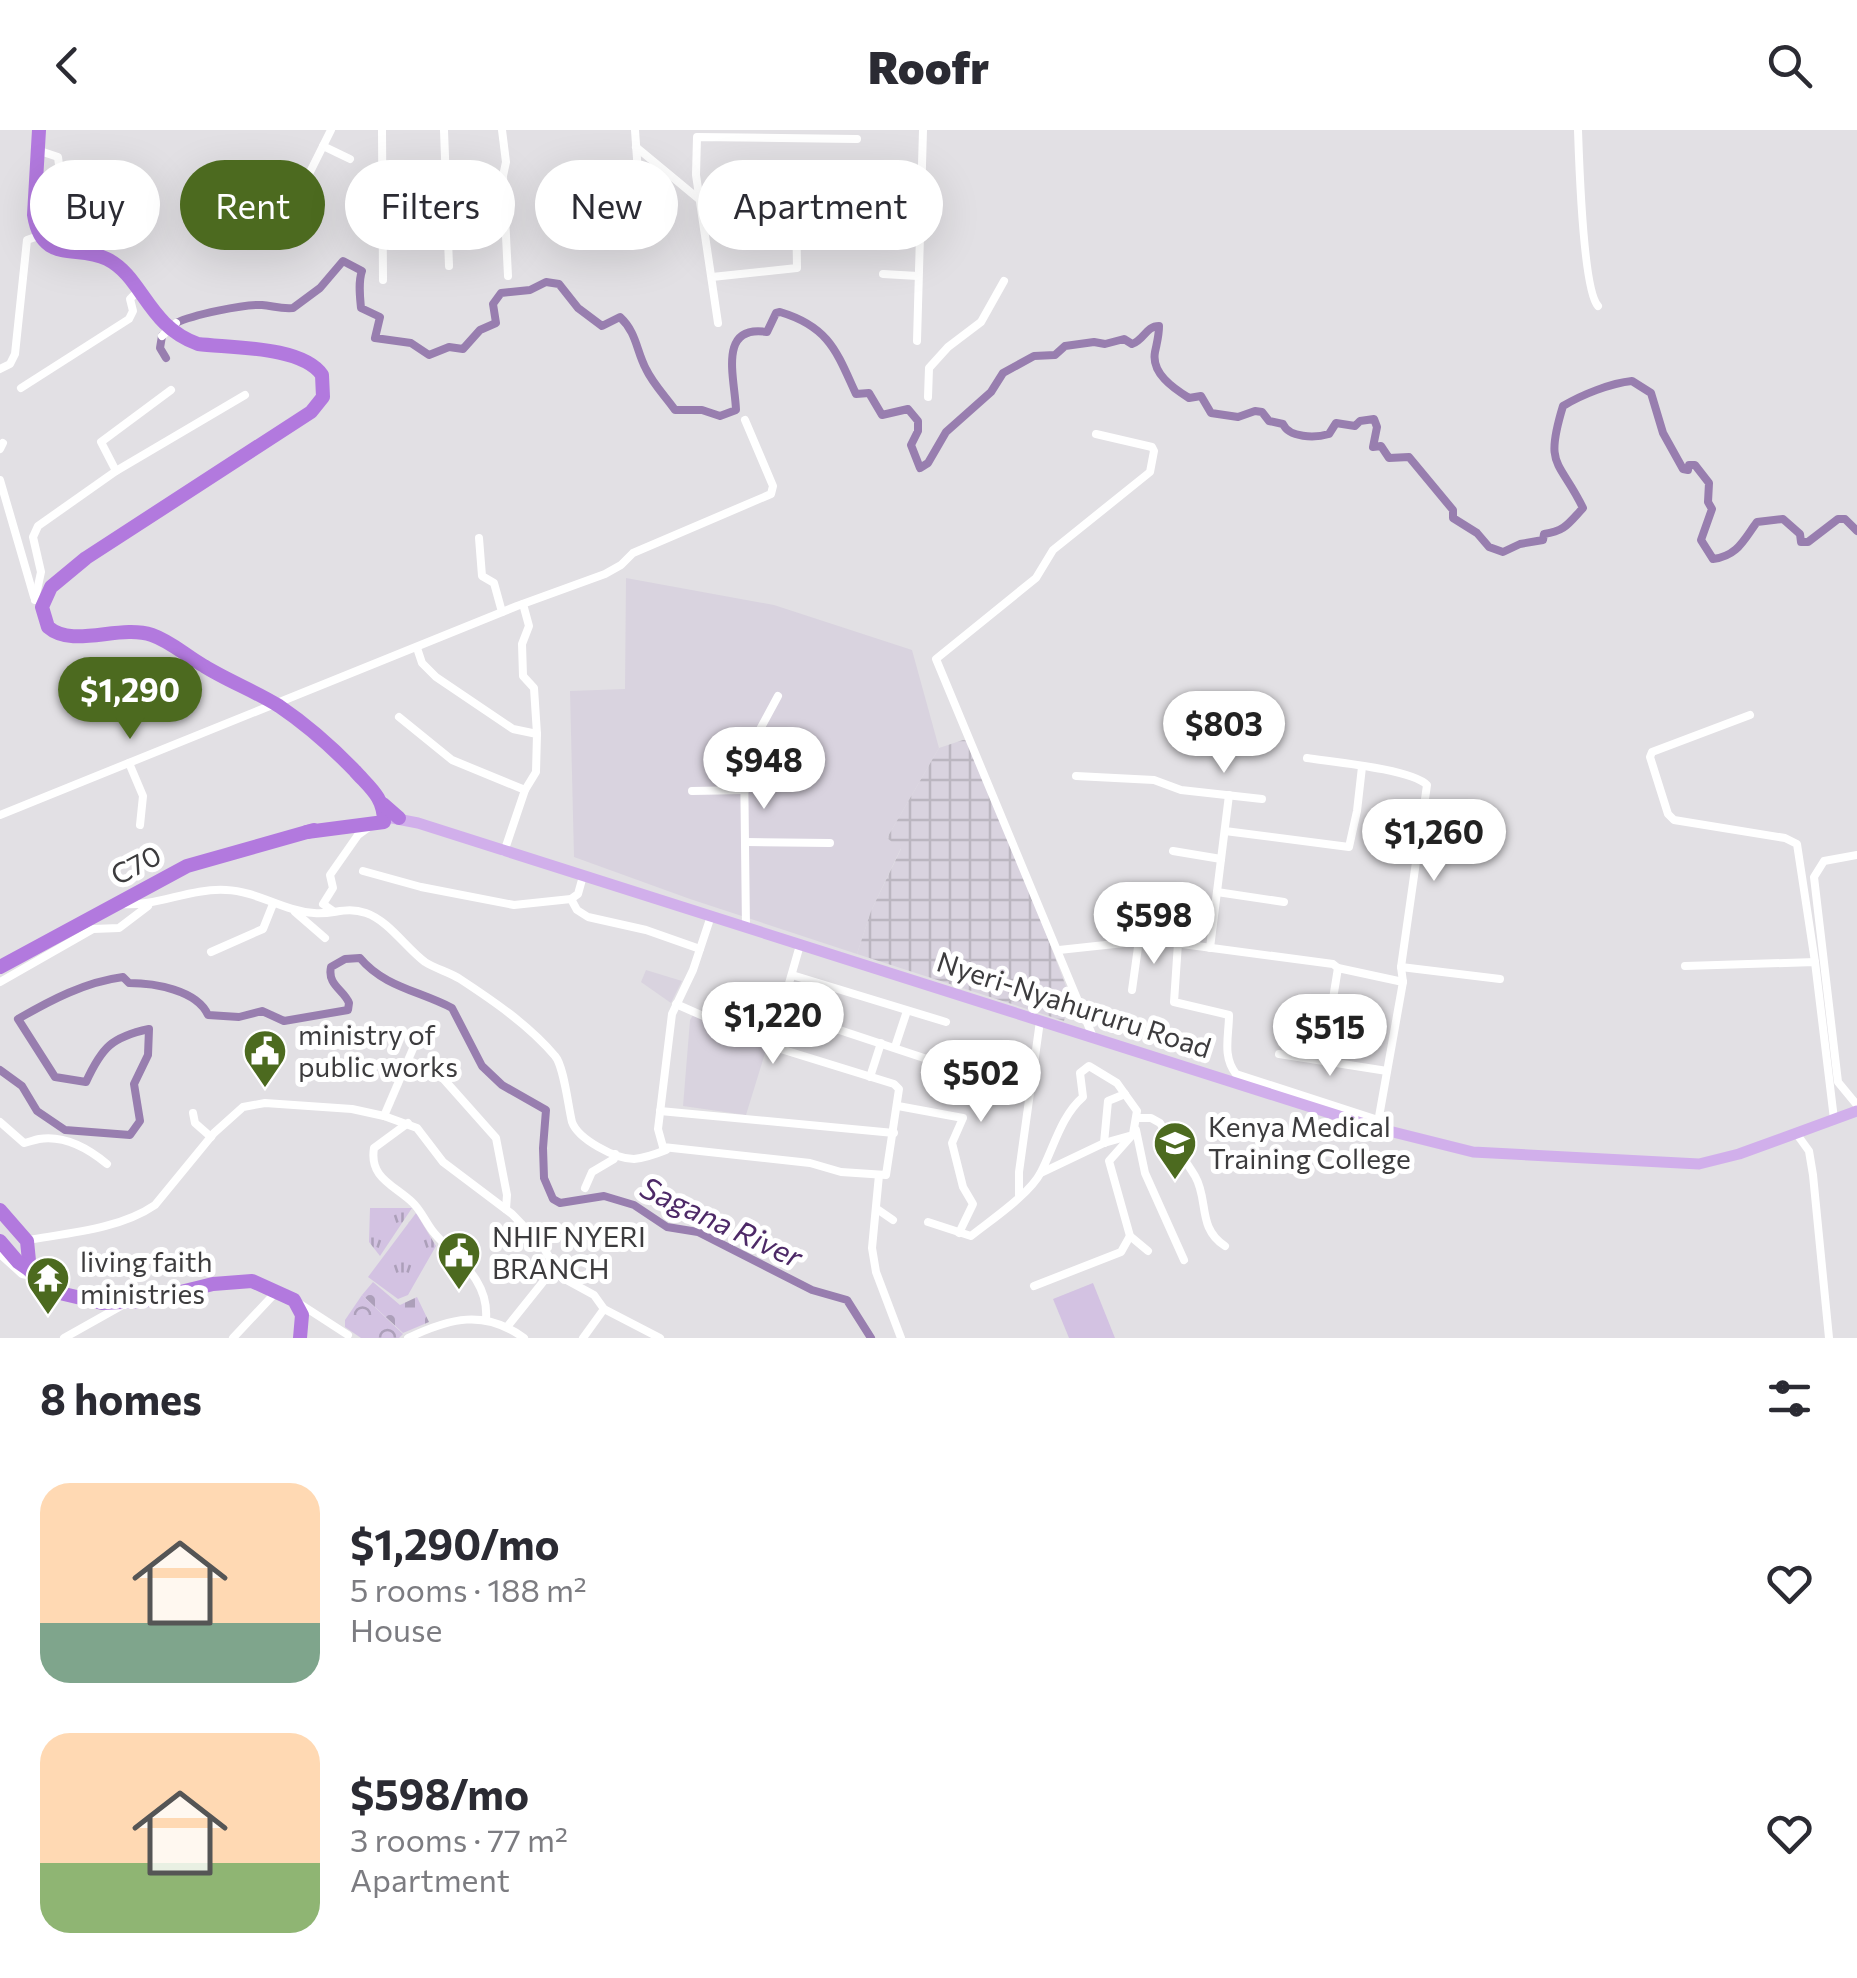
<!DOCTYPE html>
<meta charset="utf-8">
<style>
body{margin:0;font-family:Commissioner,sans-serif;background:#f7f7f7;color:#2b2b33;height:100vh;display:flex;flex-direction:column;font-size:38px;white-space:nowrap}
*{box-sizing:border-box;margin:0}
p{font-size:32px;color:#7c7c81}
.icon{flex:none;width:55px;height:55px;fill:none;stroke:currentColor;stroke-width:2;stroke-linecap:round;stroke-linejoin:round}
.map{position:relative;height:1208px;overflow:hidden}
.panel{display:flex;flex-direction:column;background:#fff;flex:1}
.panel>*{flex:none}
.top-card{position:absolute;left:30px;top:30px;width:1000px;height:90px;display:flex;gap:20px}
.price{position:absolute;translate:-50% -85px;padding:0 22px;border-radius:35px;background:#fff;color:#222;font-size:32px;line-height:65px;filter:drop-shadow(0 2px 5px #0008)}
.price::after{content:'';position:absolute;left:50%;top:60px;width:30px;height:22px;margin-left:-15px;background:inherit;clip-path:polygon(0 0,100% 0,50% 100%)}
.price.selected{background:#4c6a1f;color:#fff}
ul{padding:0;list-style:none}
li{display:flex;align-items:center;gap:30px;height:250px;padding:0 40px}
li span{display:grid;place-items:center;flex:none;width:280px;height:200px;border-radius:30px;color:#555}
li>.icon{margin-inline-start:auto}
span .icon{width:120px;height:120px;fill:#fffc;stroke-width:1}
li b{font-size:42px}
h2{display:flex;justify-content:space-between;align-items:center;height:120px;padding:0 40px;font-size:42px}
.pill{padding:0 35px;border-radius:45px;background:#fff;box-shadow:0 10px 40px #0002;font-size:35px;line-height:90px}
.pill.selected{background:#4c6a1f;color:#fff}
header{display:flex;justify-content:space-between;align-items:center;height:130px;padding:0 40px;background:#fff;font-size:45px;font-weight:800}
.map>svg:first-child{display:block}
.built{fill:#d9d3df}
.industrial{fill:url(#industrial-grid)}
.grass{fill:url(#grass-tufts)}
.cemetery{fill:url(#cemetery-stones)}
.park{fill:url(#park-crowns)}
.garden{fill:#d3c2e2}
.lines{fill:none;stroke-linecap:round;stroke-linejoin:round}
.river{stroke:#987eaf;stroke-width:8}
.minor{stroke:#fff;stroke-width:8}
.major{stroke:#d1afeb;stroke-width:11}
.highway{stroke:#b279de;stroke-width:14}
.labels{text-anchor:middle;stroke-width:10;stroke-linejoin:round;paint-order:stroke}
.street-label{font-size:28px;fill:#3d3c3e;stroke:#fff}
.poi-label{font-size:28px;fill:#3d3c3e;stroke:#fff;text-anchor:start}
.water-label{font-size:30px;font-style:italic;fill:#4d2967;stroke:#fff}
</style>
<header><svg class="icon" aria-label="back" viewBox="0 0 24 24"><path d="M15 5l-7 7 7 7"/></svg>Roofr<svg class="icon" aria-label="search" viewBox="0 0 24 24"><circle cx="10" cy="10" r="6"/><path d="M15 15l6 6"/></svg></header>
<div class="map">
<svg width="1857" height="1208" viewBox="0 0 1857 1208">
<defs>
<pattern id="industrial-grid" width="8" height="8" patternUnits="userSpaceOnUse" patternTransform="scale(2.5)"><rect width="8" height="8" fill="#d9d3df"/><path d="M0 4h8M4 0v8" fill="none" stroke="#bbb6c0"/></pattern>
<pattern id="grass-tufts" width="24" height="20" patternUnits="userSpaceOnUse" patternTransform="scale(2.5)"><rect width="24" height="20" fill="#d3c2e2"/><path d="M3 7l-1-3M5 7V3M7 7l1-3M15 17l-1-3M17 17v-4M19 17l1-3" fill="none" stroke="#ac9fb9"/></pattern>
<pattern id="cemetery-stones" width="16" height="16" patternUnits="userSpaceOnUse" patternTransform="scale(2.5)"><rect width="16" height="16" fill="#d3c2e2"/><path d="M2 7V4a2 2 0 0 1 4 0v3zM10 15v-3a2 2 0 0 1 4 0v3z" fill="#ac9fb9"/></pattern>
<pattern id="park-crowns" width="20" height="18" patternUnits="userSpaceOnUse" patternTransform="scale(2.5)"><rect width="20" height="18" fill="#d3c2e2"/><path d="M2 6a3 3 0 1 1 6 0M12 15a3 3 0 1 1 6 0" fill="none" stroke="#ac9fb9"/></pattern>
</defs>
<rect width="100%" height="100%" fill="#e2e0e4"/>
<g class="built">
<polygon points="626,448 774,475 912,520 939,618 887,708 901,718 871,781 857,824 690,769 574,727 570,561 625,559"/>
<polygon points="646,840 682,851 671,873 641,852"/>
<polygon points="693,885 766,920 746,985 683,976 690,890"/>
</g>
<polygon class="industrial" points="963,610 973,611 1070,867 1064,891 857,824 871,781 901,719 887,708 939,618"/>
<g class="grass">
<polygon points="370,1078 412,1078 380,1126 369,1112"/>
<polygon points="416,1083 436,1116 408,1165 398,1169 368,1147"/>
</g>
<polygon class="cemetery" points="373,1152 400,1175 417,1167 429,1192 403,1203 362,1165"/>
<polygon class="park" points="362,1165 403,1204 399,1208 361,1208 345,1197 345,1190"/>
<polygon class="garden" points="1093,1153 1115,1208 1069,1208 1053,1169"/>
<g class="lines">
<g class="river">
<path d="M176,193C192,185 244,174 262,175C273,176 281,179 293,178L320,158L343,131L362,141C358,152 360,167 361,178L380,187L375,208L411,213L429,225L449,217L463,219L480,200L496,193L493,174L501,163L530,160L546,152L559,154L578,178L602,196L620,187C637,203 636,220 646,239C653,254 666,267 675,280H702L720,286L736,280C735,249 717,194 767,202L776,183L780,182C830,197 837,223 856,264L869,263L882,285L908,279L918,291V301L911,315L920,338L928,333L946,302L991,262L1003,243L1034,226L1055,225L1065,216L1094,212L1105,214L1124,209L1132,214C1144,210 1146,196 1159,196C1159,206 1157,212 1155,222C1151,243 1173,258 1189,268L1201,266L1211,283L1238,287L1255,281L1262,282L1269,291L1283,294C1289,308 1315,308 1329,304L1336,293L1355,296L1360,291L1374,289L1377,297L1373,317L1381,316L1389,328L1409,327L1453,380V388L1477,403L1489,417L1503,422L1520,414L1543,410L1544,404C1565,401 1568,394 1583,378C1559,329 1544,338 1563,276C1581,265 1611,253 1632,251L1651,263L1663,303L1683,339L1688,340L1689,335H1695L1709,353L1708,372L1712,379L1701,410L1713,429C1738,426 1744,409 1757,392L1783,389L1800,404L1801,412H1808L1838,389H1845L1857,401"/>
<polyline points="162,206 160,218 166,228"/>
<path d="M0,940L22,956L37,981L65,1000L130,1005L140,991L134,954L148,925L149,899C112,907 102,917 86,952L55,947L18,889C51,870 85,852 123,847L129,853C154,853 197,860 208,885L239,887L262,881L284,891L348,880L349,873C344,860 327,855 331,837L345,829L360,828C384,857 420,861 452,878L482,936L502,955L546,980L543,1018L544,1048L553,1069L560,1073L604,1066L634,1075L667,1097L698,1102L812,1160L847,1170L871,1208"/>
</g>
<g class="minor">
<polyline points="382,0 383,150"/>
<polyline points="444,0 449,136"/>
<polyline points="502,0 506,32 503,46 508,146"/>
<polyline points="635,0 641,86"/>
<path d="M1578,0C1579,29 1583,160 1598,176"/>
<polyline points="323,16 350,29"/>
<polyline points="636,17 700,70 712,73 920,77"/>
<polyline points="35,64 54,63 60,43 58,27 37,20"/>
<polyline points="292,78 331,0"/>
<polyline points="883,144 918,146"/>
<polyline points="712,147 797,138 796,75"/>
<polyline points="718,193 696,45 697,7 857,9"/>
<polyline points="162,206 176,193"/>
<polyline points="917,211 923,0"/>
<polyline points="0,239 10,234 15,224 27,110 41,105"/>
<polyline points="21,258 129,189 133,181 130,169 137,162"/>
<polyline points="928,267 929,238 948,217 981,192 1004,151"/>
<polyline points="0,319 3,313"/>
<polyline points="116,341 101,312 171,260"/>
<polyline points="0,350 34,467"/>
<polyline points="479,408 482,446 494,453 502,482"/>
<polyline points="35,470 41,442 33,407 38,396 116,341 245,265"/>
<polyline points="523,474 529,496 522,514 523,546 534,558 537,604"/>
<polyline points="417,518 422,533 436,547 513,599 537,604 536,642 525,660 504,722"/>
<polyline points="1750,585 1652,622 1650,627 1668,684 1674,690 1785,708 1797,714 1815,832"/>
<polyline points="399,587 452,630 525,660"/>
<path d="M1307,628C1333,632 1411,639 1427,655L1401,837L1403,852L1377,998"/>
<polyline points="129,633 143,666 140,695"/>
<polyline points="1076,646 1154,650 1181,660 1262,669"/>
<polyline points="692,661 745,660"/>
<polyline points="0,685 517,476 605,444 621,435 633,423 771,364 773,356 745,290"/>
<polyline points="1225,701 1349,717 1357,681 1362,637"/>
<polyline points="746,712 830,713"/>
<polyline points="1173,721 1221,729"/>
<polyline points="1857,725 1824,731 1814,747 1838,952 1857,975"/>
<polyline points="363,741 421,757 514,775 571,769 578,764 583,746"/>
<polyline points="1217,762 1284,772"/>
<polyline points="571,769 577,780 588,787 646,800 700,819"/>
<path d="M121,774C157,777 189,758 226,760C257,761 283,781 314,783C334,785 345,776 366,783C389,791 406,818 425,832C436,839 449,842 460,849C492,870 529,895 555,926C564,936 568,976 572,992C578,1009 615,1029 634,1029C645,1028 656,1024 666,1020"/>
<polyline points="333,781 323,774 333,758 330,745 358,705 369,697"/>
<polyline points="295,782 325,808"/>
<polyline points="711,786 693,840 672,884 658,999 663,1017 810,1033 841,1042 886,1045 899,959 894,954 771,916 800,815"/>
<polyline points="746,798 744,629 778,566"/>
<path d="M1178,813L1174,872L1229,885C1229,906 1222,926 1236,944L1378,990"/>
<polyline points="1210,818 1229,665"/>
<polyline points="1059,820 1152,810 1333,834 1338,838"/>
<polyline points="211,822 263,799 273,774"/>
<polyline points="1685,836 1815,832 1834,989"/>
<polyline points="1401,837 1500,849"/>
<polyline points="792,845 946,892"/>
<polyline points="0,852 93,799 119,798 148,776"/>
<polyline points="1132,860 1139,810"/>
<polyline points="676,874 771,916"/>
<polyline points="782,881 933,931"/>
<polyline points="1279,891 1327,895"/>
<polyline points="1093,907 936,529 1036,448 1053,420 1150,342 1154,321 1152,317 1096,304"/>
<polyline points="895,917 907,881"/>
<polyline points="1279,924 1387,941"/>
<polyline points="1323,930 1338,838 1403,852"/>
<polyline points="440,945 496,1008 507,1065 506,1079"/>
<polyline points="870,947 881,913"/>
<polyline points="898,976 963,988 952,1013 963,1057 973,1074 959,1103"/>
<polyline points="660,981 894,1003"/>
<polyline points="193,983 195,993 211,1007"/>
<polyline points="384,986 418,907"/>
<path d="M1137,988H1151L1160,993C1171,1011 1184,1028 1195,1046C1209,1070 1197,1098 1225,1116"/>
<path d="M0,992L24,1013C29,1012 34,1010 39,1009C64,1005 89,1019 107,1034"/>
<path d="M408,993L374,1018C369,1048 394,1055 412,1072C422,1081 426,1094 435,1104C458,1130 489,1150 486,1189"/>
<polyline points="1136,1000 1145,1043 1184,1130"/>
<polyline points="1796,1003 1809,1021 1813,1045 1829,1208"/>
<polyline points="1104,1013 1108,971 1125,964"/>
<polyline points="1041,1043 1104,1013 1129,1006"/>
<polyline points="879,1045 872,1118 876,1142 901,1208"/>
<polyline points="585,1058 592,1042 614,1029 615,1024"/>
<polyline points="1019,1065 1019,1042 1040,891"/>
<polyline points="877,1079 893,1090"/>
<path d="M928,1092L971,1106C991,1090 1030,1064 1041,1042C1054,1017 1061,986 1083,967L1080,943L1089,936L1117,953L1137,981L1133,1004L1109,1031L1130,1106L1148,1121"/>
<path d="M28,1110C69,1103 120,1099 155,1075L214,1003L243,977L265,973L352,979L384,986L417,998L443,1032L512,1084L542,1115L561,1147L594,1165L604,1179L660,1208"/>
<polyline points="0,1124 22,1144 32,1146"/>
<polyline points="1034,1156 1121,1122 1130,1106"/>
<polyline points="297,1172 348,1205"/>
<polyline points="507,1197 555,1137"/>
<polyline points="64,1208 121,1176"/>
<polyline points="233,1208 278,1160"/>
<path d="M408,1208C450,1188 484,1179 524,1208"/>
<polyline points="583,1208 604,1179"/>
</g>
<polyline class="major" points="392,688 418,693 1377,998 1473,1022 1699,1034 1739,1024 1857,981"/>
<g class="highway">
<path d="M39,0L34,85C42,135 76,114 107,129C143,147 147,196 198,214C231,218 302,216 322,245L323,267L311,282L86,428L51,457L42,477L48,497C73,519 119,494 152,505C172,512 186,526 204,536C228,551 255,561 279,576C307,595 331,616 355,641C370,658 384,667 384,692L307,702"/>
<polyline points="383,674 399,688"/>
<polyline points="0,837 187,736 314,700"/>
<polyline points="0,1080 27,1111 30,1141"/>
<polyline points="0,1111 18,1132 64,1164 102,1173 144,1171 213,1154 252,1151 294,1170 302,1185 300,1208"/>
</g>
</g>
<defs>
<g id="civic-pin" transform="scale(2.25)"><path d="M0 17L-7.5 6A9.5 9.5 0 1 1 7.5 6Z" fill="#4c6a1f" stroke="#fff"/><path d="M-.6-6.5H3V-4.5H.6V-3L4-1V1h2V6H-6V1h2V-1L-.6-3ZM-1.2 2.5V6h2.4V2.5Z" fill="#fff"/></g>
<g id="university-pin" transform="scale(2.25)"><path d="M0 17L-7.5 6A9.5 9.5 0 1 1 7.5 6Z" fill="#4c6a1f" stroke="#fff"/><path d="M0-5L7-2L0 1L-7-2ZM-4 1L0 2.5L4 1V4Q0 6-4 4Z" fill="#fff"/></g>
<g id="temple-pin" transform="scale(2.25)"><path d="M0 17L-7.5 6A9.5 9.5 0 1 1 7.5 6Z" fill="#4c6a1f" stroke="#fff"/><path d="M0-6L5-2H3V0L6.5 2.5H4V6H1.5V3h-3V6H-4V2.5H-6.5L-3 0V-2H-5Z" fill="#fff"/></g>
</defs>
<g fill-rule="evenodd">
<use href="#civic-pin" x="265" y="921"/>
<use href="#university-pin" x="1175" y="1013"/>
<use href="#civic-pin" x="459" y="1123"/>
<use href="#temple-pin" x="48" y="1148"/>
</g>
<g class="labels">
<g class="street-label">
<text transform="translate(136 735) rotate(-28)" y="10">C70</text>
<text transform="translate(1074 875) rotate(18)" y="10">Nyeri-Nyahururu Road</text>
</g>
<g class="poi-label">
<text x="298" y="915">ministry of<tspan x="298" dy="32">public works</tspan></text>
<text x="1208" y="1007">Kenya Medical<tspan x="1208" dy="32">Training College</tspan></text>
<text x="492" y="1117">NHIF NYERI<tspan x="492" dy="32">BRANCH</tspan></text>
<text x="80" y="1142">living faith<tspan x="80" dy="32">ministries</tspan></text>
</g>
<g class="water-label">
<text transform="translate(721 1093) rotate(25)" y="10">Sagana River</text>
</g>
</g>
</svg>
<b class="price selected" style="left:130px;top:612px">$1,290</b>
<b class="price" style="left:1224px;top:646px">$803</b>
<b class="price" style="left:764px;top:682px">$948</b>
<b class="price" style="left:1434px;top:754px">$1,260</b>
<b class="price" style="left:1154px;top:837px">$598</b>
<b class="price" style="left:773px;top:937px">$1,220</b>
<b class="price" style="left:1330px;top:949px">$515</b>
<b class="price" style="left:981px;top:995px">$502</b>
<div class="top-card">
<a class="pill">Buy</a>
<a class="pill selected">Rent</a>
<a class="pill">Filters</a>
<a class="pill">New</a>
<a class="pill">Apartment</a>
</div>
</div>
<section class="panel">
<h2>8 homes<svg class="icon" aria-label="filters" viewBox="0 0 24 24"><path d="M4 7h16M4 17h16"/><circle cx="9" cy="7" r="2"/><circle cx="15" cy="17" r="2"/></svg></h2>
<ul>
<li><span style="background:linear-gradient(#ffd9b3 70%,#7fa58c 0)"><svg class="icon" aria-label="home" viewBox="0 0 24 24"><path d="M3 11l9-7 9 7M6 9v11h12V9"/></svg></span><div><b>$1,290/mo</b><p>5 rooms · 188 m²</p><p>House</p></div><svg class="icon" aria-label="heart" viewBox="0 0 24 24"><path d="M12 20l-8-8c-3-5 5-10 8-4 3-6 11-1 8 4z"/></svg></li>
<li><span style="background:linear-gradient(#ffd9b3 65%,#8fb573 0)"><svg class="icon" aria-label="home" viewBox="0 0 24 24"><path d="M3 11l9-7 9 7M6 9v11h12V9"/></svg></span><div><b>$598/mo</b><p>3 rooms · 77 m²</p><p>Apartment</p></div><svg class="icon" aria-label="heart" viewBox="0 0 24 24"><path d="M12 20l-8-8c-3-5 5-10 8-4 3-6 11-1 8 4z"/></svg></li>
</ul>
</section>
